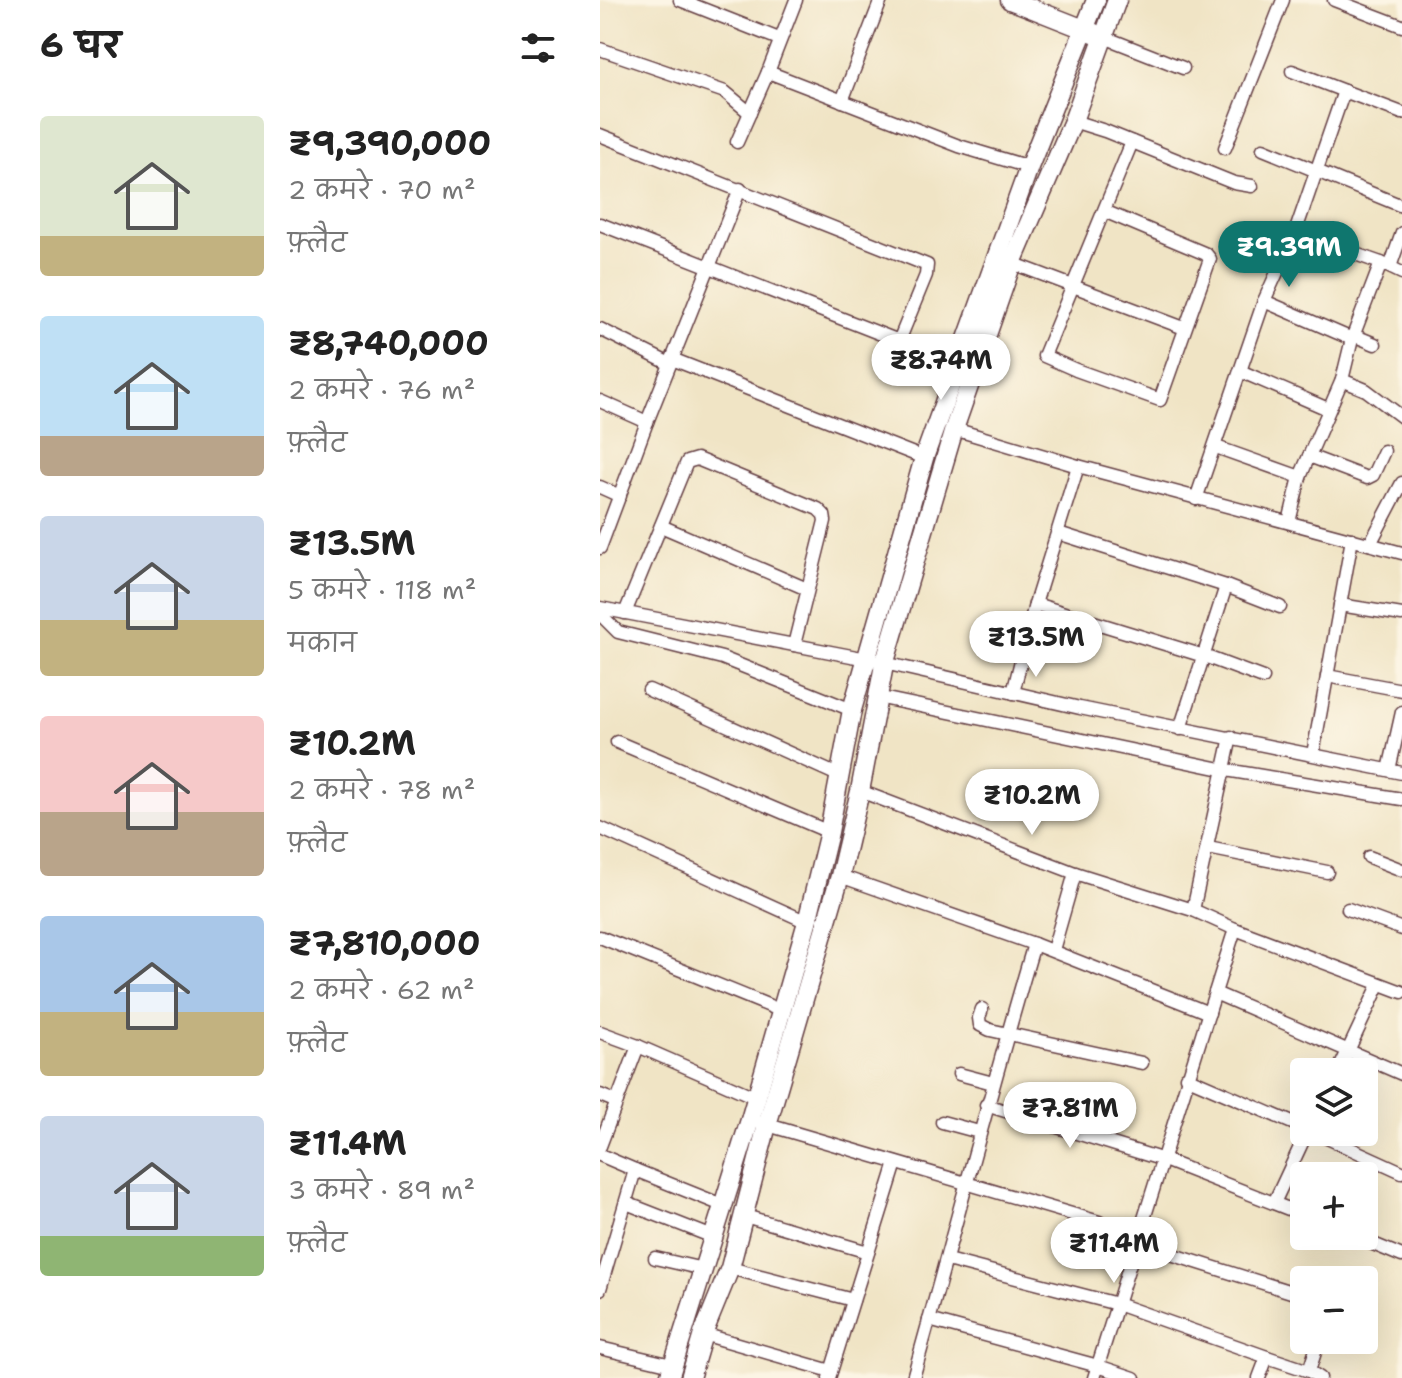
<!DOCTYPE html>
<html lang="hi">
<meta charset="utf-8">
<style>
body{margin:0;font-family:"Shantell Sans","Playpen Sans Deva",sans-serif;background:#f6f6f6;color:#222;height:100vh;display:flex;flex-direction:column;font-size:30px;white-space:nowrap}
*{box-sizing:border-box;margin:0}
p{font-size:26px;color:#767676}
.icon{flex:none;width:44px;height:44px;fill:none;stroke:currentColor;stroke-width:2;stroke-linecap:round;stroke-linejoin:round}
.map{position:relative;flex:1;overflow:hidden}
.sheet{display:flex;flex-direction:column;background:#fff;width:600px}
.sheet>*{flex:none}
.fabs{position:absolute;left:690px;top:1058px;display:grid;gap:16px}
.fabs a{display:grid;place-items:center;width:88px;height:88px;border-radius:8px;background:#fff;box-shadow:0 8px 32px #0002;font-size:40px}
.price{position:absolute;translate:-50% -68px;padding:0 18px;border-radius:28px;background:#fff;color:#222;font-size:26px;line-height:52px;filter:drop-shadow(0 2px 4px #0008)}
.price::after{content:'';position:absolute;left:50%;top:48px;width:24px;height:18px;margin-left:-12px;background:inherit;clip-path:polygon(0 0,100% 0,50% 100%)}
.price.on{background:#0f766e;color:#fff}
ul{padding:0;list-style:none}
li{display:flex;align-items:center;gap:24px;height:200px;padding:0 40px}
li span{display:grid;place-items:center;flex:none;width:224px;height:160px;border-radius:8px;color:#555}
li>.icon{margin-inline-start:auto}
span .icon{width:96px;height:96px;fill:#fffc;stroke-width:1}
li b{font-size:34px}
h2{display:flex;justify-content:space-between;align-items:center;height:96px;padding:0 40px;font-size:34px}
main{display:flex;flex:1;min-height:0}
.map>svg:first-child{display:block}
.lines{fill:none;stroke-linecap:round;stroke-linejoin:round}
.street-casing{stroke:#633d42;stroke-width:15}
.secondary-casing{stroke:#633d42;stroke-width:21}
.street{stroke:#fff;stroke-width:12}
.secondary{stroke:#fff;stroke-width:18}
</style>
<main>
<section class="sheet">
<h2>6 घर<svg class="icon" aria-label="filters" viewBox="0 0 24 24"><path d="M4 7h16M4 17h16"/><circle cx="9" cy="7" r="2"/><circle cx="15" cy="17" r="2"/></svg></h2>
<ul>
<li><span style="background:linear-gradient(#dfe7d0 75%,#c2b280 0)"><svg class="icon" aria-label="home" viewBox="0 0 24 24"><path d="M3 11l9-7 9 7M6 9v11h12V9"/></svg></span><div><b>₹9,390,000</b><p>2 कमरे · 70 m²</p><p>फ़्लैट</p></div></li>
<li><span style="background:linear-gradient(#bfe0f5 75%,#b9a48a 0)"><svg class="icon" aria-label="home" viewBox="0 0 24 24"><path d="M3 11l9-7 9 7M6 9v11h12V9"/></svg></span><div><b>₹8,740,000</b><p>2 कमरे · 76 m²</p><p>फ़्लैट</p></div></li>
<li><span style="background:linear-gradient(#c9d6e8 65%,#c2b280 0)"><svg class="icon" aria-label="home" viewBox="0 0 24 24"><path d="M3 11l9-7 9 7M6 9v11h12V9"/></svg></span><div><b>₹13.5M</b><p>5 कमरे · 118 m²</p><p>मकान</p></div></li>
<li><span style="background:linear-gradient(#f6c9c9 60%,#b9a48a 0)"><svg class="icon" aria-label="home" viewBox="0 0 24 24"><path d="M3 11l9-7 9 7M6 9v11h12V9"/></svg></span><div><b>₹10.2M</b><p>2 कमरे · 78 m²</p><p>फ़्लैट</p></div></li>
<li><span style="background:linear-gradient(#a9c7e8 60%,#c2b280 0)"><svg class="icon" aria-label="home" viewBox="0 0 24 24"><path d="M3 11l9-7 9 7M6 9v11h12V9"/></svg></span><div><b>₹7,810,000</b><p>2 कमरे · 62 m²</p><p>फ़्लैट</p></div></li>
<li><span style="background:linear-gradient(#c9d6e8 75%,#8fb573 0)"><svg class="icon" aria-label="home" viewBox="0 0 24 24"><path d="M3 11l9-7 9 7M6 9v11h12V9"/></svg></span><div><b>₹11.4M</b><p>3 कमरे · 89 m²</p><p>फ़्लैट</p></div></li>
</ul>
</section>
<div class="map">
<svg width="802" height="1378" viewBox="0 0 802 1378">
<rect width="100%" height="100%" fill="#fcf5e5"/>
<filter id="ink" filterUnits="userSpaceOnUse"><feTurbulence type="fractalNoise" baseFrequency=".0125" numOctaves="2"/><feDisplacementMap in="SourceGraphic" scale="16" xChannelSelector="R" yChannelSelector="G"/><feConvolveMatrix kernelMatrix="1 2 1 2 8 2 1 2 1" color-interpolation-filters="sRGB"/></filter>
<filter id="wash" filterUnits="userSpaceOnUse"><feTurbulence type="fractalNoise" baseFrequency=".006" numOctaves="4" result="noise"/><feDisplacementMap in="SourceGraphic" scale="32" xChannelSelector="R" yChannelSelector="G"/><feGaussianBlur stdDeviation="1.8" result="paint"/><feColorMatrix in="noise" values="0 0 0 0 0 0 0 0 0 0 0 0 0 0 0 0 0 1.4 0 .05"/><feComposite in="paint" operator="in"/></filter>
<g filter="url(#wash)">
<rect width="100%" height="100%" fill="#f0e4c5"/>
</g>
<g filter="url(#ink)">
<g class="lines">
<g class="street-casing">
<g id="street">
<polyline points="80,0 179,39"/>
<polyline points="734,0 802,26"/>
<polyline points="504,37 583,68"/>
<polyline points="0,49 125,92 150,113"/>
<polyline points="692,71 744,91"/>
<polyline points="168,72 196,0"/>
<polyline points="242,101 281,0"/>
<polyline points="473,121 505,131 634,183 652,186"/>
<polyline points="0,135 327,265 326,275 299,341"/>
<polyline points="137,142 168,72 359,146 429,167"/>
<polyline points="625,148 683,0"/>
<polyline points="663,149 802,206"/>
<polyline points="504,211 606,254 610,259 560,400 476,370 444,356 532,142"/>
<polyline points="0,224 299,341 360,354"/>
<polyline points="695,233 781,263 802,273"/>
<polyline points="412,263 584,328"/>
<polyline points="790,267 802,233"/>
<polyline points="664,301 752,339"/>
<polyline points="0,329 70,364"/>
<polyline points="753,335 775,344"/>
<polyline points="72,359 324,458"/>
<polyline points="640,371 728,409"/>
<polyline points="742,380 766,390 802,417"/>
<polyline points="0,401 47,422"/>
<polyline points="354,429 478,466 802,553"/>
<polyline points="616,447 700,477"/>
<polyline points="709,456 767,478 773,475 784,451"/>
<polyline points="0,487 20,496"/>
<polyline points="596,499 664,301 695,233 744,91 802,113"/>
<polyline points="689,522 700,477 742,380 752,339 781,263"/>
<polyline points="61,526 207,589"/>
<polyline points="458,533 626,586 680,607"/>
<polyline points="770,544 802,483"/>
<polyline points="0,548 47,422 140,189"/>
<polyline points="435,604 604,656 663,678"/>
<polyline points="740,605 802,615"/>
<polyline points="0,608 267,659 480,708 802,773"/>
<polyline points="25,613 87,462 97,459 218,509 224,515 225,521 194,645"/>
<polyline points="0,614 18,632 122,658 252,710"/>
<polyline points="727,676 802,690"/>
<polyline points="49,690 240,776"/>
<polyline points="413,693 435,604 478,466"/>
<polyline points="277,697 626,770 802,799"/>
<polyline points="580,729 626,586"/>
<polyline points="631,737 593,910 635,929 802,992"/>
<polyline points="17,742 229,832"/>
<polyline points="713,754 752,539"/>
<polyline points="789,770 802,712"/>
<polyline points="260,791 475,873 593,910"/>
<polyline points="0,828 207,922"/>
<polyline points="608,848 727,872"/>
<polyline points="769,857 802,870"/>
<polyline points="240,876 434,944 609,1013"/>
<polyline points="748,909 802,929"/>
<polyline points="0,937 182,1011"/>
<polyline points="453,950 475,873"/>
<polyline points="615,993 802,1074"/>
<polyline points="382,1009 379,1018 380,1025 390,1030 542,1063"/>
<polyline points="0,1032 38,1046"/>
<polyline points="738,1072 779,985"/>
<polyline points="359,1074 393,1083"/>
<polyline points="586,1077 704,1128"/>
<polyline points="0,1095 17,1102"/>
<polyline points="386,1105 564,1160 704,1215"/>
<polyline points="342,1122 379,1132"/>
<polyline points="161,1123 499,1222"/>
<polyline points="714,1132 802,1172"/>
<polyline points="0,1146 38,1046 157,1098"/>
<polyline points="0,1155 35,1170"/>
<polyline points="26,1203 113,1237"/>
<polyline points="674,1203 707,1132"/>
<polyline points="145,1216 268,1252"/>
<polyline points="754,1236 802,1256"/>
<polyline points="536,1243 704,1296"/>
<polyline points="55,1258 103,1269"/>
<polyline points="347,1260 517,1304 667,1357"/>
<polyline points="130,1268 253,1300"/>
<polyline points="0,1289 35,1170 122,1205"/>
<polyline points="329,1320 498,1366 534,1378"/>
<polyline points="103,1334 231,1371"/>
<polyline points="0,1348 72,1365"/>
<polyline points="709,1371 719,1340"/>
<polyline points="229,1378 296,1163"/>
<path d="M313,1378C354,1233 391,1088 434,944"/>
<polyline points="494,1378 635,929"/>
<polyline points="659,1378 667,1357 709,1371 720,1378"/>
</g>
</g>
<g class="secondary-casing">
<g id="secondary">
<polyline points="410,0 494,33"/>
<polyline points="69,1378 150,1120 207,922 229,832 252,710 324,458 429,167 496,0"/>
<polyline points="90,1378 103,1334 130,1268 167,1125 240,876 260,791 284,665 354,429 412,263 473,121 517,0"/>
</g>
</g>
<use href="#street" class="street"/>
<use href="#secondary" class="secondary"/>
</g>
</g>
</svg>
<div class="fabs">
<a><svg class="icon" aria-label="layers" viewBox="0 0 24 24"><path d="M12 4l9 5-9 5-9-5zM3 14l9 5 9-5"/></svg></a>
<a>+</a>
<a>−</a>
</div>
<b class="price on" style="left:689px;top:289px">₹9.39M</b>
<b class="price" style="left:341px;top:402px">₹8.74M</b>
<b class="price" style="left:436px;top:679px">₹13.5M</b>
<b class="price" style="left:432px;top:837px">₹10.2M</b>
<b class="price" style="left:470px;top:1150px">₹7.81M</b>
<b class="price" style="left:514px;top:1285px">₹11.4M</b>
</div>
</main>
